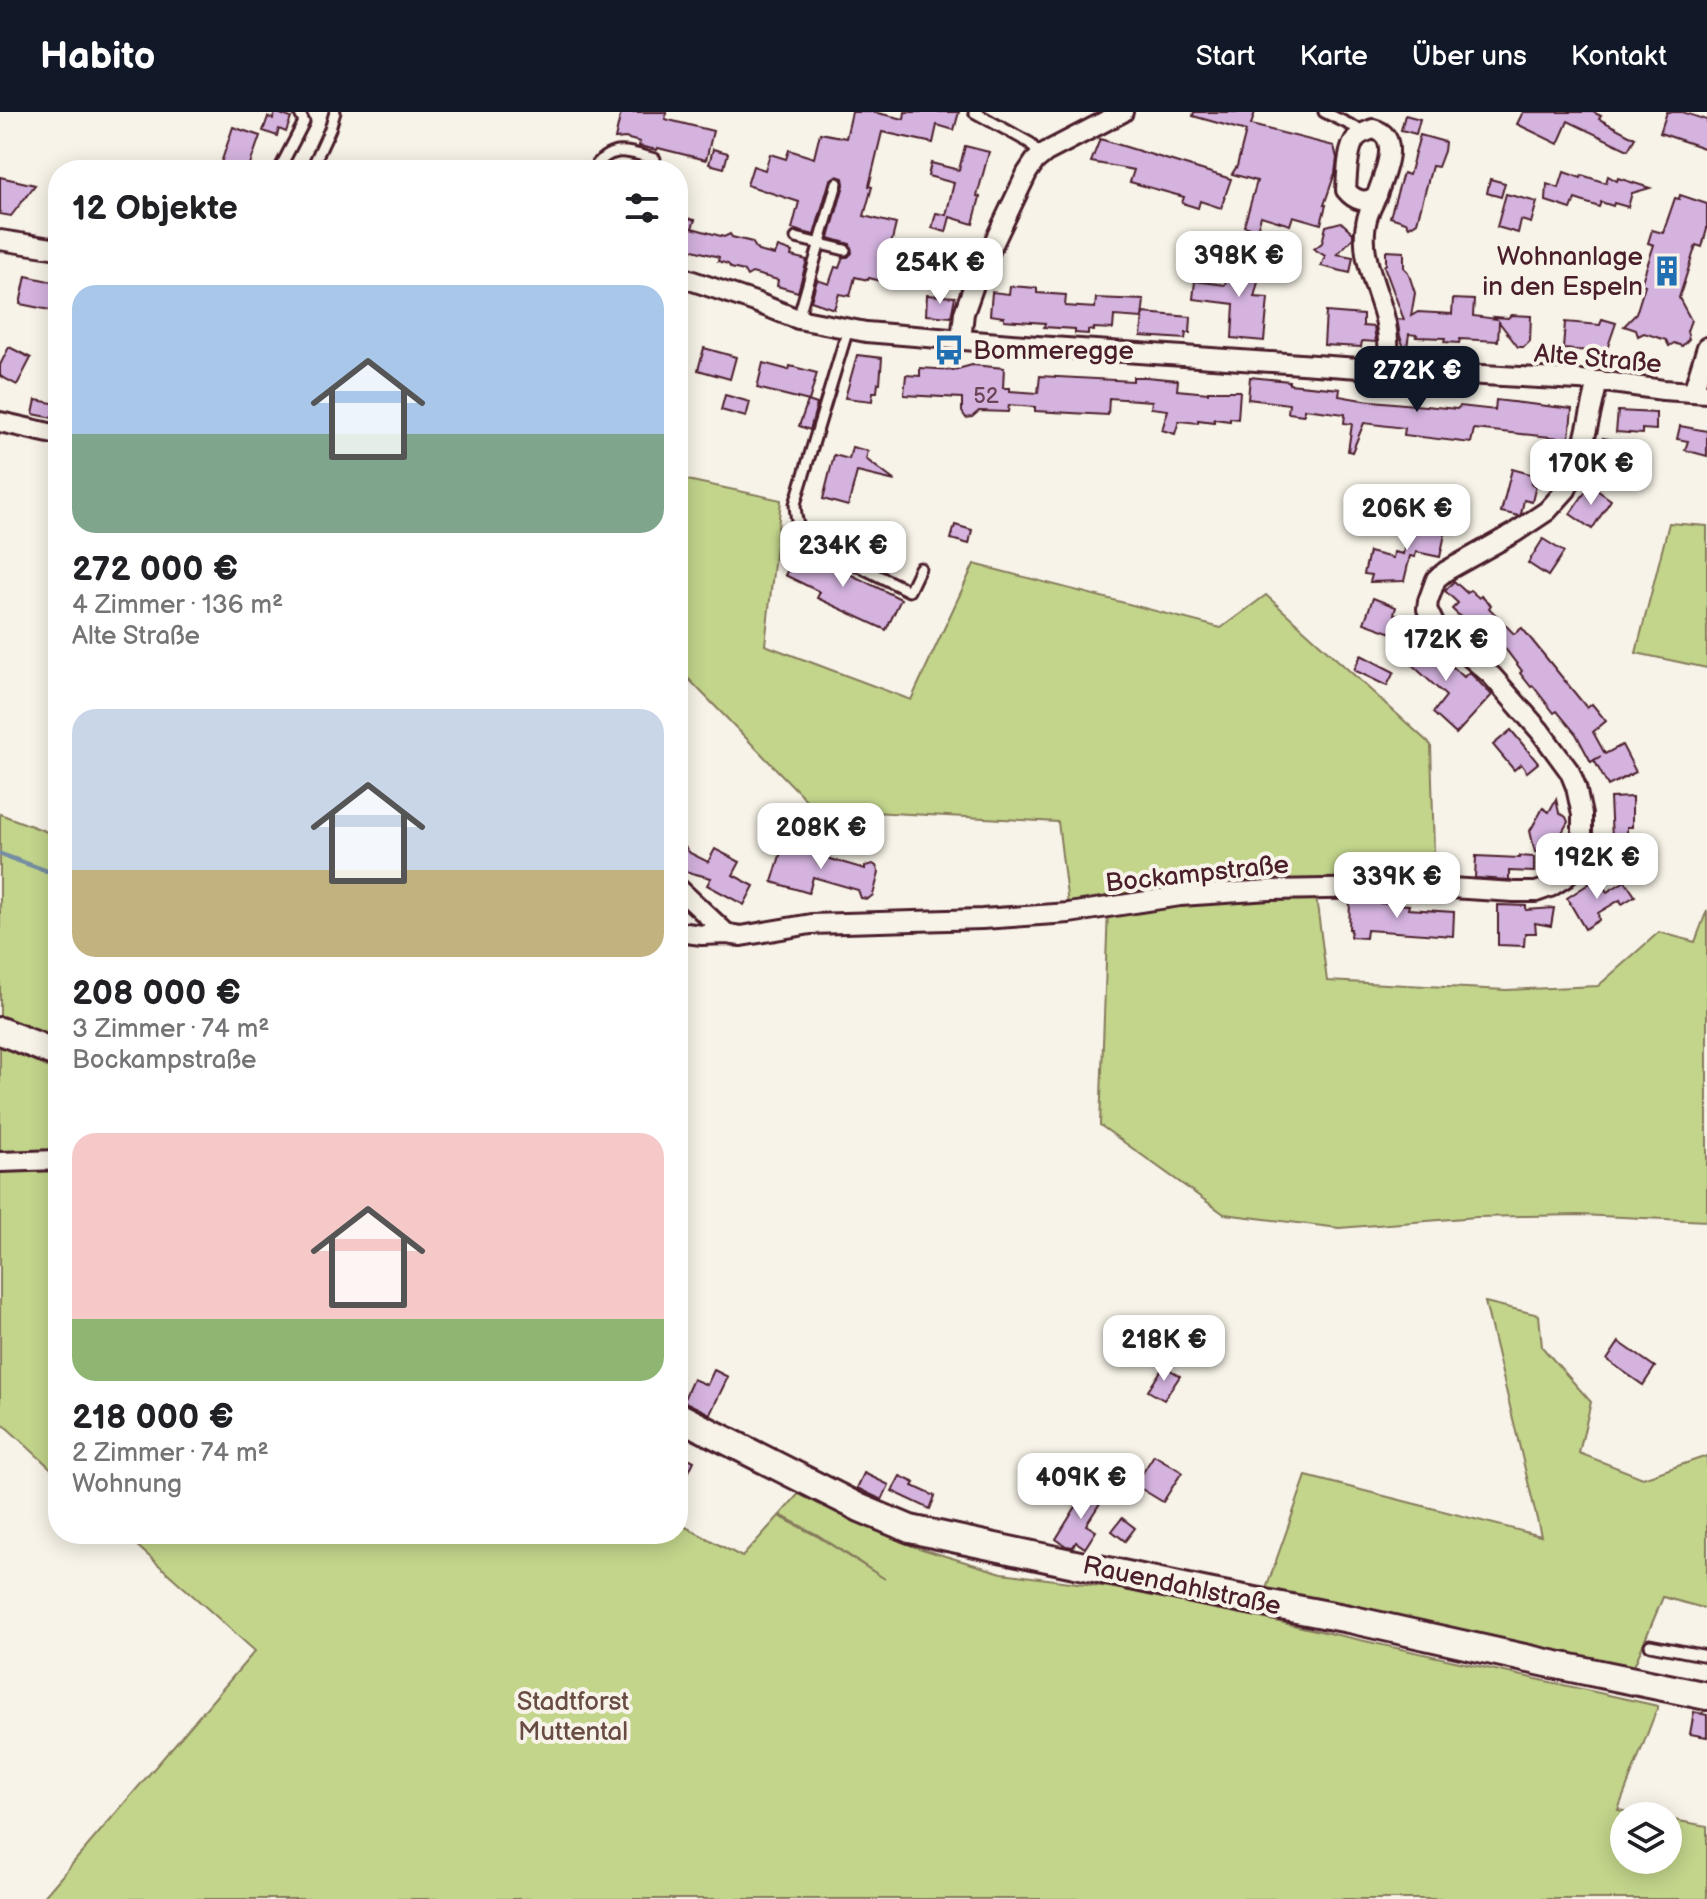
<!DOCTYPE html>
<html lang="de">
<meta charset="utf-8">
<style>
body{margin:0;font-family:"Balsamiq Sans",sans-serif;background:#f2f2f2;color:#202124;height:100vh;display:flex;flex-direction:column;font-size:30px;white-space:nowrap}
*{box-sizing:border-box;margin:0}
p{font-size:26px;color:#757577}
.icon{flex:none;width:44px;height:44px;fill:none;stroke:currentColor;stroke-width:2;stroke-linecap:round;stroke-linejoin:round}
.map{position:relative;flex:1;overflow:hidden}
.sheet{position:absolute;left:48px;top:48px;width:640px;height:1384px;display:flex;flex-direction:column;background:#fff;border-radius:32px;box-shadow:0 4px 20px #0003}
.sheet>*{flex:none}
.fabs{position:absolute;left:1610px;top:1690px;display:grid;gap:16px}
.fabs a{display:grid;place-items:center;width:72px;height:72px;border-radius:50%;background:#fff;box-shadow:0 4px 20px #0003;font-size:40px}
.price{position:absolute;translate:-50% -68px;padding:0 18px;border-radius:16px;background:#fff;color:#222;font-size:26px;line-height:52px;filter:drop-shadow(0 2px 4px #0008)}
.price::after{content:'';position:absolute;left:50%;top:48px;width:24px;height:18px;margin-left:-12px;background:inherit;clip-path:polygon(0 0,100% 0,50% 100%)}
.price.on{background:#111827;color:#fff}
ul{padding:0;list-style:none}
li{display:grid;align-content:center;gap:16px;height:424px;padding:0 24px}
li span{display:grid;place-items:center;height:248px;border-radius:24px;color:#555}
li>.icon{margin-inline-start:auto}
span .icon{width:144px;height:144px;fill:#fffc;stroke-width:1}
li b{font-size:34px}
h2{display:flex;justify-content:space-between;align-items:center;height:96px;padding:0 24px;font-size:34px}
header{display:flex;align-items:center;gap:48px;box-sizing:border-box;height:112px;padding:0 40px;background:#111827;color:#fff}
header strong{font-size:38px}
nav{display:flex;gap:44px;margin-inline-start:auto;font-size:28px}
.map>svg:first-child{display:block}
.green{fill:#c2d58b;stroke:#867a5b;stroke-width:2}
.lines{fill:none;stroke-linecap:round;stroke-linejoin:round}
.stream{stroke:#748da2;stroke-width:5}
.building{fill:#d4b3df;stroke:#4a1f2b;stroke-width:2}
.lane-casing{stroke:#4a1f2b;stroke-width:15}
.street-casing{stroke:#4a1f2b;stroke-width:24}
.secondary-casing{stroke:#4a1f2b;stroke-width:32}
.lane{stroke:#f7f3e8;stroke-width:9}
.street{stroke:#f7f3e8;stroke-width:18}
.secondary{stroke:#f7f3e8;stroke-width:26}
.labels{text-anchor:middle;stroke-width:8;stroke-linejoin:round;paint-order:stroke}
.number-label{font-size:22px;fill:#6c4458}
.poi-label{font-size:26px;fill:#4a1f2b;stroke:#f7f3e8;text-anchor:end}
.street-label{font-size:26px;fill:#4a1f2b;stroke:#f7f3e8}
.park-label{font-size:26px;fill:#684c43;stroke:#f7f3e8}
</style>
<header>
<strong>Habito</strong>
<nav><a>Start</a><a>Karte</a><a>Über uns</a><a>Kontakt</a></nav>
</header>
<div class="map">
<svg width="1707" height="1787" viewBox="0 0 1707 1787">
<rect width="100%" height="100%" fill="#f7f3e8"/>
<filter id="ink" filterUnits="userSpaceOnUse"><feTurbulence type="fractalNoise" baseFrequency=".0125" numOctaves="2"/><feDisplacementMap in="SourceGraphic" scale="16" xChannelSelector="R" yChannelSelector="G"/><feConvolveMatrix kernelMatrix="1 2 1 2 8 2 1 2 1" color-interpolation-filters="sRGB"/></filter>
<g filter="url(#ink)">
<g class="green">
<polygon points="678,366 781,388 765,533 911,588 974,452 1221,516 1266,483 1431,633 1435,775 1315,777 1327,869 1506,878 1598,874 1659,820 1695,830 1707,798 1707,1109 1579,1103 1477,1105 1339,1116 1224,1102 1100,1013 1108,796 1069,801 1058,710 815,697 678,556"/>
<polygon points="1669,411 1707,414 1707,556 1636,541"/>
<polygon points="0,702 58,724 58,932 0,908"/>
<polygon points="0,933 58,960 58,1040 0,1042"/>
<polygon points="58,1056 58,1363 5,1314 0,1311 0,1057"/>
<polygon points="1485,1190 1539,1203 1542,1235 1591,1290 1579,1341 1643,1366 1707,1344 1707,1497 1663,1485 1632,1559 1266,1477 1306,1364 1541,1424"/>
<polygon points="801,1379 912,1434 1002,1461 1116,1476 1229,1499 1658,1594 1618,1698 1650,1704 1624,1704 1624,1748 1668,1748 1668,1707 1707,1714 1707,1787 42,1787 255,1539 124,1422 678,1422 678,1411 742,1445 779,1404 817,1424 885,1467 818,1423 780,1403"/>
</g>
<g class="lines">
<polyline class="stream" points="0,742 58,763"/>
</g>
<g class="building">
<polygon points="275,0 291,6 286,20 279,17 277,24 263,19 268,5 273,7"/>
<polygon points="621,0 667,0 665,7 713,19 706,48 658,36 657,38 639,34 640,30 625,26 615,27"/>
<polygon points="852,0 873,0 904,7 905,0 959,0 954,18 937,13 933,31 882,20 869,74 872,75 864,104 896,112 886,152 896,154 893,172 869,166 868,168 855,165 850,184 839,182 834,197 811,189 817,168 829,172 835,155 839,156 843,145 848,145 852,141 850,132 829,126 844,73 843,66 836,64 830,68 814,123 792,117 799,90 747,73 753,54 765,58 770,42 786,47 789,38 814,46 820,21 846,26"/>
<polygon points="1194,0 1255,0 1251,13 1334,34 1337,46 1335,61 1324,93 1326,93 1321,112 1293,104 1290,113 1261,104 1257,118 1244,114 1257,69 1232,62 1237,54 1246,19 1193,4"/>
<polygon points="1523,0 1593,0 1601,4 1599,7 1635,26 1628,38 1568,9 1558,32 1517,12"/>
<polygon points="1667,0 1682,0 1707,8 1707,37 1660,21"/>
<polygon points="1405,3 1420,7 1416,22 1401,18"/>
<polygon points="233,15 260,24 248,58 242,58 221,51"/>
<polygon points="1420,23 1445,30 1444,39 1438,55 1432,54 1417,110 1409,115 1406,110 1390,105 1403,61 1409,63"/>
<polygon points="1100,27 1231,67 1221,96 1200,89 1198,96 1182,91 1184,85 1130,70 1134,58 1091,50"/>
<polygon points="965,34 989,40 977,84 980,85 973,112 950,105 946,120 932,116 936,101 946,103 954,71 928,64 931,51 959,58"/>
<polygon points="713,37 728,41 724,56 709,52"/>
<polygon points="1564,60 1581,66 1582,63 1606,71 1608,64 1617,69 1618,66 1650,76 1632,81 1628,95 1614,91 1613,94 1601,90 1599,95 1575,87 1571,97 1546,89 1547,72 1559,76"/>
<polygon points="0,65 35,73 11,104 0,102"/>
<polygon points="1490,67 1505,71 1501,85 1487,81"/>
<polygon points="1506,82 1537,90 1531,111 1521,108 1518,121 1497,115"/>
<polygon points="1680,83 1707,92 1707,117 1702,135 1696,133 1679,186 1691,208 1687,219 1689,227 1682,234 1674,231 1669,234 1666,228 1644,221 1638,224 1636,218 1624,214 1636,202 1645,173 1641,172 1654,133 1648,131 1652,118 1663,121 1675,86 1679,87"/>
<polygon points="678,104 695,108 692,116 724,125 730,122 732,125 752,130 758,139 775,143 778,135 792,140 791,144 807,148 798,180 777,174 778,168 752,161 747,164 744,159 731,156 728,152 718,149 719,145 678,134"/>
<polygon points="1341,110 1353,121 1353,126 1337,142 1353,145 1350,161 1321,154 1325,144 1314,137 1322,131 1326,114"/>
<polygon points="1386,139 1404,140 1404,156 1408,160 1415,181 1411,204 1418,200 1452,202 1453,187 1474,188 1473,204 1496,207 1494,205 1508,206 1511,203 1531,204 1530,229 1524,235 1518,235 1499,210 1498,229 1460,227 1459,231 1444,230 1445,226 1416,225 1417,223 1409,222 1406,242 1400,224 1397,207 1404,208 1384,154 1386,152"/>
<polygon points="1235,142 1248,146 1247,151 1262,155 1254,185 1268,186 1264,229 1232,226 1234,192 1193,187 1195,169 1225,173 1231,147 1234,148"/>
<polygon points="26,164 58,171 58,185 55,199 20,192"/>
<polygon points="1010,174 1037,176 1037,181 1066,183 1065,194 1095,196 1096,186 1144,188 1142,206 1114,204 1113,217 1094,216 1094,219 1088,218 1088,222 1075,221 1075,217 1044,215 1045,211 1004,208 1004,205 990,203 992,180 1009,182"/>
<polygon points="927,183 955,185 951,205 926,203"/>
<polygon points="1326,200 1363,203 1363,214 1374,215 1376,230 1362,229 1361,235 1324,233"/>
<polygon points="1143,201 1191,205 1190,221 1186,221 1185,227 1141,224"/>
<polygon points="1602,207 1616,211 1606,240 1563,237 1565,210 1600,213"/>
<polygon points="9,235 31,246 17,273 0,264 0,253"/>
<polygon points="704,236 736,245 730,267 698,258"/>
<polygon points="857,243 882,246 880,271 878,271 877,280 873,280 872,289 845,286"/>
<polygon points="763,251 789,258 790,254 817,261 809,289 757,276"/>
<polygon points="972,253 1004,256 1003,276 1010,276 1010,279 1038,281 1040,264 1133,269 1133,265 1146,265 1178,268 1177,278 1208,281 1208,279 1240,279 1238,307 1230,306 1230,309 1214,307 1214,310 1198,308 1198,311 1179,309 1175,322 1162,318 1168,298 1151,296 1152,289 1109,286 1108,303 1035,299 1035,295 1009,293 1008,300 979,299 972,305 966,306 962,300 962,286 904,283 906,263 920,264 920,256 954,258"/>
<polygon points="1250,265 1289,269 1289,272 1340,277 1339,284 1362,288 1457,297 1460,294 1495,298 1496,288 1572,297 1569,327 1474,317 1471,331 1404,323 1405,316 1364,311 1352,340 1348,339 1352,312 1344,311 1345,302 1304,297 1304,303 1288,301 1289,292 1248,287"/>
<polygon points="725,283 750,290 746,305 721,298"/>
<polygon points="36,288 58,292 58,307 33,302"/>
<polygon points="808,289 817,292 810,318 799,314"/>
<polygon points="1618,299 1656,301 1656,318 1642,317 1642,322 1616,320"/>
<polygon points="1680,314 1707,319 1707,344 1685,338 1688,329 1677,327"/>
<polygon points="1603,326 1624,330 1620,358 1597,354"/>
<polygon points="852,335 868,339 866,347 895,369 857,360 848,394 823,387 834,343 849,347"/>
<polygon points="1512,357 1534,363 1531,372 1536,373 1532,390 1524,388 1521,402 1519,404 1501,400"/>
<polygon points="1588,376 1594,376 1611,388 1592,417 1570,402"/>
<polygon points="1410,407 1447,413 1440,445 1416,440 1415,445 1410,444 1404,469 1370,470 1372,463 1364,462 1369,440 1393,446 1394,440 1403,442"/>
<polygon points="955,413 972,418 969,432 951,427"/>
<polygon points="1543,427 1564,440 1548,464 1528,451"/>
<polygon points="794,435 816,446 817,443 833,451 831,453 901,487 886,518 817,486 820,480 785,463 789,456 785,454"/>
<polygon points="1454,469 1467,481 1470,478 1479,486 1481,484 1491,493 1489,496 1514,522 1522,516 1587,596 1592,592 1606,609 1593,620 1605,642 1622,633 1636,660 1608,674 1594,648 1601,644 1591,650 1576,622 1557,599 1554,601 1533,574 1531,575 1520,561 1522,559 1494,522 1490,525 1484,518 1479,523 1452,497 1458,491 1445,479"/>
<polygon points="1373,486 1396,495 1394,502 1398,504 1392,521 1364,511"/>
<polygon points="1401,524 1414,529 1419,524 1464,565 1469,560 1492,583 1456,622 1433,601 1446,584 1396,538"/>
<polygon points="1361,543 1394,560 1387,574 1354,558"/>
<polygon points="1511,618 1538,651 1527,660 1521,652 1514,658 1493,633"/>
<polygon points="1632,685 1632,715 1627,715 1627,727 1624,727 1624,742 1609,742 1608,727 1612,727 1610,686"/>
<polygon points="1556,687 1559,701 1566,705 1568,710 1553,736 1535,740 1530,719 1543,696 1549,700"/>
<polygon points="678,727 690,741 708,750 715,737 740,750 733,763 754,774 744,793 707,773 711,766 684,759 678,753"/>
<polygon points="785,727 822,738 820,744 865,757 865,754 873,752 876,754 879,761 873,783 868,787 861,786 858,778 813,765 809,781 772,770"/>
<polygon points="1476,744 1519,746 1519,744 1534,745 1534,760 1509,759 1509,768 1475,766"/>
<polygon points="1598,766 1607,780 1625,769 1635,784 1622,792 1620,788 1598,801 1599,808 1585,817 1567,786"/>
<polygon points="1350,789 1379,789 1379,791 1409,793 1408,797 1454,800 1453,824 1367,818 1366,826 1350,825 1351,817 1349,817"/>
<polygon points="1498,793 1526,794 1526,798 1554,796 1551,814 1535,811 1536,821 1525,821 1524,834 1498,833"/>
<polygon points="1619,1230 1655,1255 1643,1273 1607,1248"/>
<polygon points="1164,1254 1180,1264 1164,1288 1148,1279"/>
<polygon points="714,1258 728,1265 710,1302 683,1289 693,1267 707,1273"/>
<polygon points="678,1341 694,1349 678,1382"/>
<polygon points="1154,1343 1182,1360 1163,1390 1135,1373"/>
<polygon points="864,1361 889,1373 882,1388 857,1376"/>
<polygon points="900,1364 915,1371 913,1374 935,1384 930,1397 892,1379"/>
<polygon points="1088,1375 1104,1385 1086,1413 1096,1419 1085,1436 1076,1430 1073,1435 1066,1434 1056,1427"/>
<polygon points="1122,1406 1135,1416 1125,1429 1112,1419"/>
<polygon points="1694,1600 1707,1603 1707,1625 1690,1622"/>
</g>
<g class="lines">
<g class="lane-casing">
<g id="lane">
<polyline points="974,0 1030,31 1040,44"/>
<polyline points="1324,0 1365,20"/>
<polyline points="279,58 304,10 299,0"/>
<polyline points="311,58 330,17 335,0"/>
<path d="M593,58C610,31 629,40 655,47"/>
<polyline points="796,126 845,138"/>
<polyline points="798,207 837,71"/>
<path d="M848,217L795,392C796,408 798,422 812,431L909,479L920,456"/>
<polyline points="1650,1533 1707,1544"/>
</g>
</g>
<g class="street-casing">
<g id="street">
<path d="M1373,17C1403,24 1383,64 1377,83C1366,93 1354,88 1346,78C1347,64 1347,37 1356,26C1360,21 1368,19 1373,17Z"/>
<path d="M1377,83C1373,92 1367,102 1366,112C1360,142 1376,174 1384,203C1389,221 1389,240 1388,258"/>
<polyline points="0,128 58,137"/>
<polyline points="678,164 755,190 798,207 866,220 1037,234 1388,258 1598,269 1663,278 1707,281"/>
<polyline points="961,228 964,201 975,170 1027,61 1035,49 1046,40 1123,0"/>
<polyline points="1693,280 1707,235"/>
<polyline points="0,310 58,323"/>
<polyline points="678,776 727,822"/>
<polyline points="678,820 702,823 727,822 741,824 811,812 982,807 1069,801 1180,784 1270,778 1435,775 1514,780 1536,780 1550,775 1566,765 1582,733 1582,703 1576,675 1570,660 1540,619 1492,564 1436,516 1427,497 1428,489 1436,467 1446,459 1514,421 1547,399 1566,378 1580,347 1598,269"/>
<polyline points="0,1050 58,1048"/>
</g>
</g>
<g class="secondary-casing">
<g id="secondary">
<polyline points="0,919 58,942"/>
<polyline points="678,1304 860,1396 910,1417 1207,1480 1349,1507 1547,1551 1707,1584"/>
</g>
</g>
<use href="#lane" class="lane"/>
<use href="#street" class="street"/>
<use href="#secondary" class="secondary"/>
</g>
</g>
<defs>
<g id="building-bare" transform="scale(2.4)"><path d="M-4-6H4V6H1V3H-1V6H-4ZM-2.5-4.3h1.7v1.8h-1.7ZM.8-4.3h1.7v1.8H.8ZM-2.5-1h1.7V.8h-1.7ZM.8-1h1.7V.8H.8Z" fill="#1f6fb2" stroke="#f7f3e8" stroke-width="2.5" paint-order="stroke"/></g>
<g id="bus-bare" transform="scale(2.4)"><path d="M-5-6H5V4H4V6H2V4H-2V6H-4V4H-5ZM-3.5-4V0h7V-4ZM-3.5 1.2v1.5H-2V1.2ZM2 1.2v1.5H3.5V1.2Z" fill="#1f6fb2" stroke="#f7f3e8" stroke-width="2.5" paint-order="stroke"/></g>
</defs>
<g fill-rule="evenodd">
<use href="#building-bare" x="1667" y="159"/>
<use href="#bus-bare" x="949" y="238"/>
</g>
<g class="labels">
<g class="number-label">
<text x="986" y="291">52</text>
</g>
<g class="poi-label">
<text x="1643" y="153">Wohnanlage<tspan x="1643" dy="30">in den Espeln</tspan></text>
<text x="973" y="247" text-anchor="start">Bommeregge</text>
</g>
<g class="street-label">
<text transform="translate(1598 246) rotate(5)" y="9">Alte Straße</text>
<text transform="translate(1197 761) rotate(-6)" y="9">Bockampstraße</text>
<text transform="translate(1182 1473) rotate(12)" y="9">Rauendahlstraße</text>
</g>
<g class="park-label">
<text x="573" y="1598">Stadtforst<tspan x="573" dy="30">Muttental</tspan></text>
</g>
</g>
</svg>
<div class="fabs">
<a><svg class="icon" aria-label="layers" viewBox="0 0 24 24"><path d="M12 4l9 5-9 5-9-5zM3 14l9 5 9-5"/></svg></a>
</div>
<b class="price" style="left:1239px;top:187px">398K €</b>
<b class="price" style="left:940px;top:194px">254K €</b>
<b class="price on" style="left:1417px;top:302px">272K €</b>
<b class="price" style="left:1591px;top:395px">170K €</b>
<b class="price" style="left:1407px;top:440px">206K €</b>
<b class="price" style="left:843px;top:477px">234K €</b>
<b class="price" style="left:1446px;top:571px">172K €</b>
<b class="price" style="left:821px;top:759px">208K €</b>
<b class="price" style="left:1597px;top:789px">192K €</b>
<b class="price" style="left:1397px;top:808px">339K €</b>
<b class="price" style="left:1164px;top:1271px">218K €</b>
<b class="price" style="left:1081px;top:1409px">409K €</b>
<section class="sheet">
<h2>12 Objekte<svg class="icon" aria-label="filters" viewBox="0 0 24 24"><path d="M4 7h16M4 17h16"/><circle cx="9" cy="7" r="2"/><circle cx="15" cy="17" r="2"/></svg></h2>
<ul>
<li><span style="background:linear-gradient(#a9c7e8 60%,#7fa58c 0)"><svg class="icon" aria-label="home" viewBox="0 0 24 24"><path d="M3 11l9-7 9 7M6 9v11h12V9"/></svg></span><div><b>272 000 €</b><p>4 Zimmer · 136 m²</p><p>Alte Straße</p></div></li>
<li><span style="background:linear-gradient(#c9d6e8 65%,#c2b280 0)"><svg class="icon" aria-label="home" viewBox="0 0 24 24"><path d="M3 11l9-7 9 7M6 9v11h12V9"/></svg></span><div><b>208 000 €</b><p>3 Zimmer · 74 m²</p><p>Bockampstraße</p></div></li>
<li><span style="background:linear-gradient(#f6c9c9 75%,#8fb573 0)"><svg class="icon" aria-label="home" viewBox="0 0 24 24"><path d="M3 11l9-7 9 7M6 9v11h12V9"/></svg></span><div><b>218 000 €</b><p>2 Zimmer · 74 m²</p><p>Wohnung</p></div></li>
</ul>
</section>
</div>
